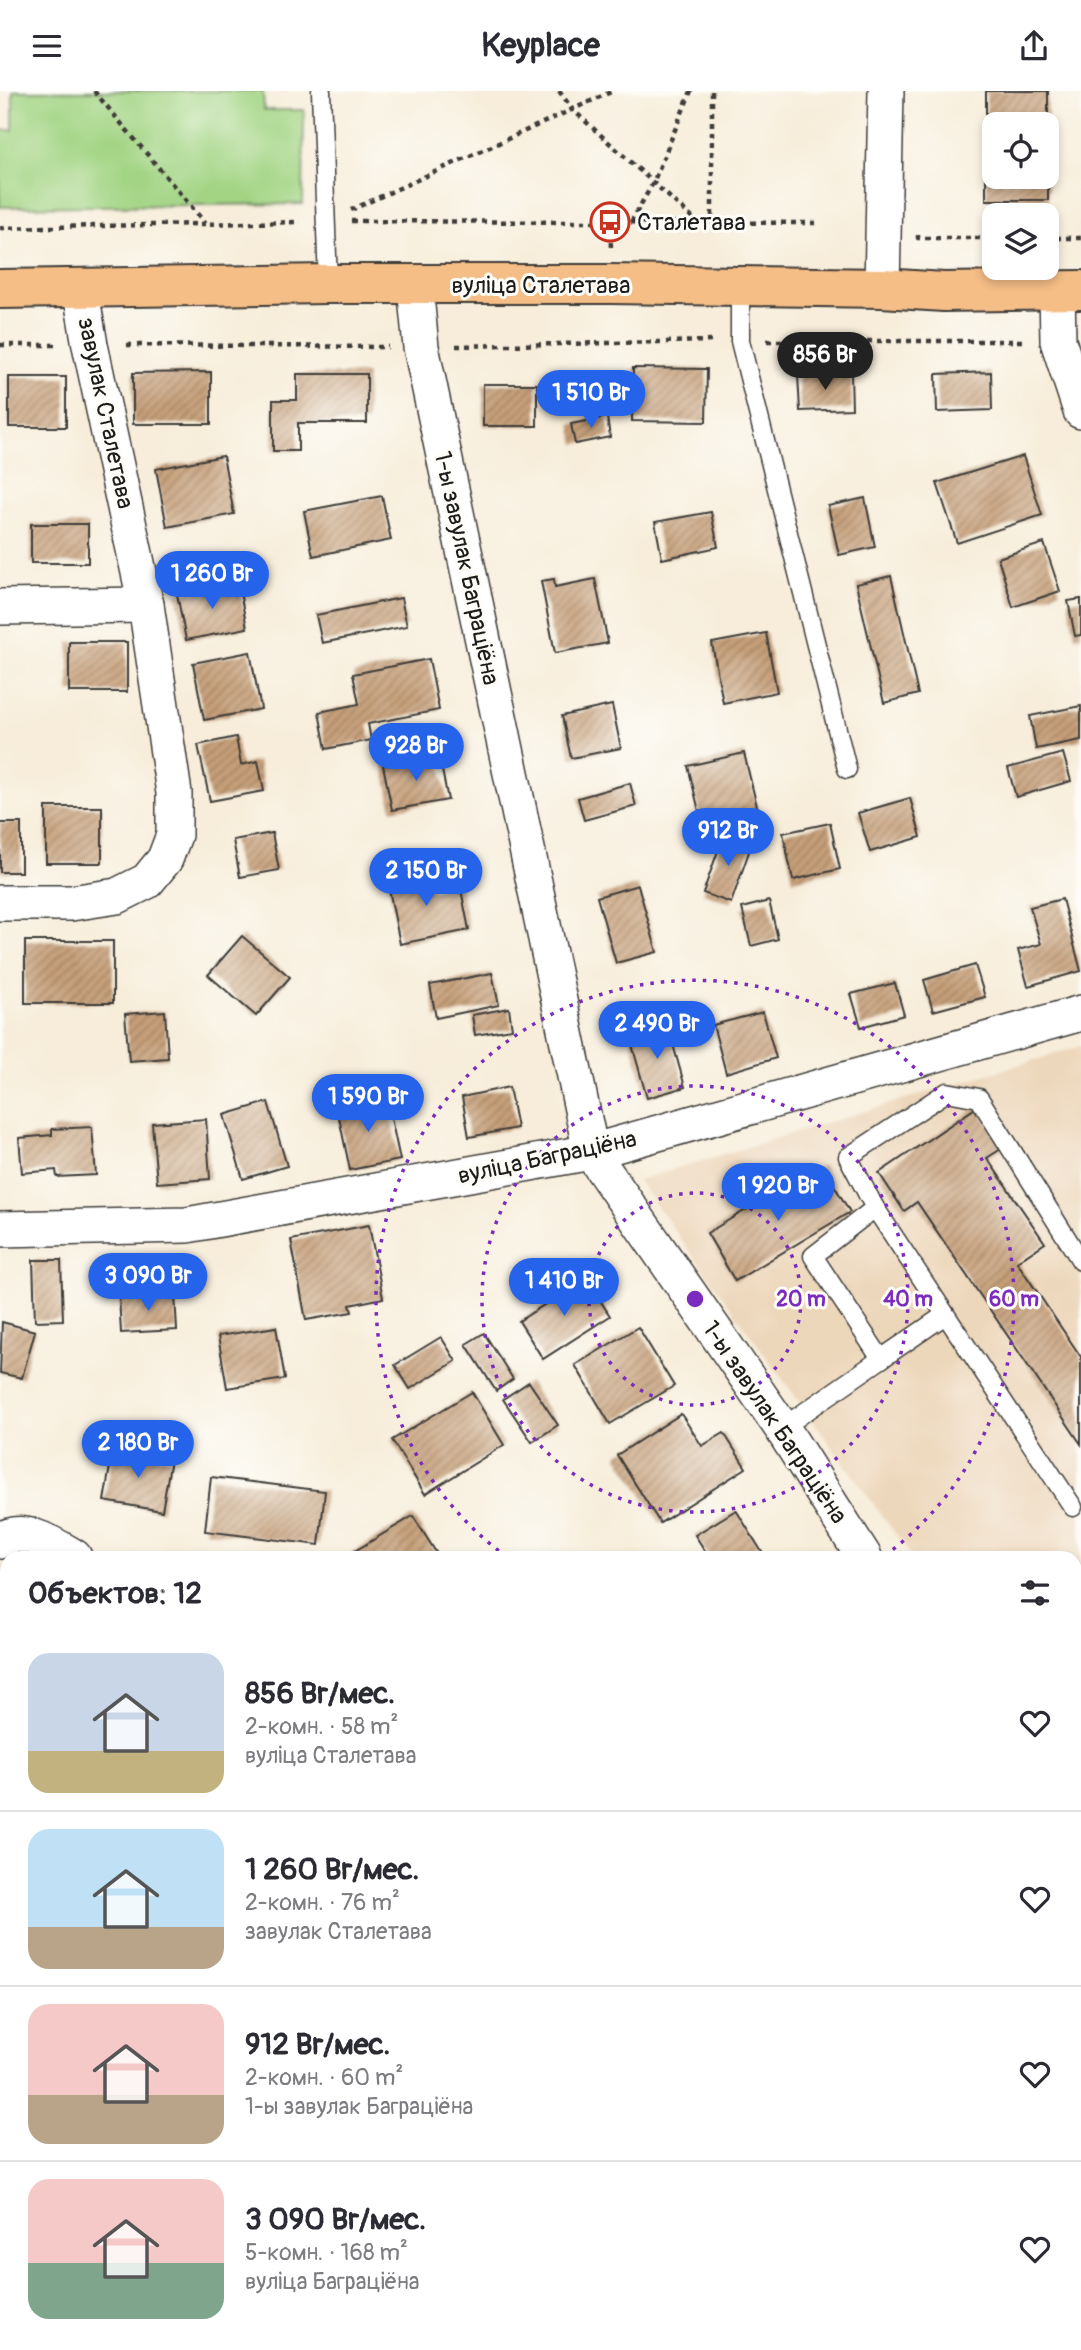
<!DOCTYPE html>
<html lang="ru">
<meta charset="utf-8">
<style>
body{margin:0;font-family:Pangolin,sans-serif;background:#f7f7f7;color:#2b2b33;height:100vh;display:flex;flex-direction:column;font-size:26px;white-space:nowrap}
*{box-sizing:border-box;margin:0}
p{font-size:23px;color:#7c7c81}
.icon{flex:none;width:38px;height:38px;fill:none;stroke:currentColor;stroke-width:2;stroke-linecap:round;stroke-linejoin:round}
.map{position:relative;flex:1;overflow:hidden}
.drawer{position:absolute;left:0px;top:1460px;width:1082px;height:800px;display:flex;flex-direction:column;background:#fff;border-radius:21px 21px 0 0;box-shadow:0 4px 10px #0003}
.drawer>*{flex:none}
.tools{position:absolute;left:982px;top:21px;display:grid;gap:14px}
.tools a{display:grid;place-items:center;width:77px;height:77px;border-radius:14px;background:#fff;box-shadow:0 4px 10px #0003;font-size:35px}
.price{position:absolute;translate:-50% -60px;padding:0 16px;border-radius:24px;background:#2563eb;color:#fff;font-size:23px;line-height:46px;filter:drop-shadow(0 2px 4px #0008)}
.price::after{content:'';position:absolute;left:50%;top:42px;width:21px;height:16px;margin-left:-10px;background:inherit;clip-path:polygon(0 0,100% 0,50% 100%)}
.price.active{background:#222;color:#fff}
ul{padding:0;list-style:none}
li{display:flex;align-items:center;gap:21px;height:175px;padding:0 28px}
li+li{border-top:2px solid #e1e1e2}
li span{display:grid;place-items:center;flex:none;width:196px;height:140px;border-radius:21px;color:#555}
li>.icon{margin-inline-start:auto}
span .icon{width:84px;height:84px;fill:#fffc;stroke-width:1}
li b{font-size:30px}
h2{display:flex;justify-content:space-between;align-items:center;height:84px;padding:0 28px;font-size:30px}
header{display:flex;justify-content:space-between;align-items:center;height:91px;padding:0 28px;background:#fff;font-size:32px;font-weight:700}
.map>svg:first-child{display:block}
.built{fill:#edd7bb}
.grass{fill:#a2d483;stroke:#5f7850;stroke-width:2}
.building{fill:url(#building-hatch)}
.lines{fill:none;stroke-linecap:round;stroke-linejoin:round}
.service-casing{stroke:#3d3b38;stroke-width:21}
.minor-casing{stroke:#3d3b38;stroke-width:38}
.primary-casing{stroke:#3d3b38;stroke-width:42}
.path{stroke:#3d3b38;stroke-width:4.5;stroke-dasharray:5 5;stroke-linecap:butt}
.service{stroke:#fff;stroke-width:18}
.minor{stroke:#fff;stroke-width:35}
.primary{stroke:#f5be86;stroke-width:38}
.ring{fill:none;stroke:#7b2cbf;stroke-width:3.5;stroke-dasharray:3.5 7}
.labels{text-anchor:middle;stroke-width:6;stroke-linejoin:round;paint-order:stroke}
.poi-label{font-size:24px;fill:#1c1c1c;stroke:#fdfcf7;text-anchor:start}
.street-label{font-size:24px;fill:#1c1c1c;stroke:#fdfcf7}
.centre{fill:#7b2cbf;stroke:#fdfcf7;stroke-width:3.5}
.ring-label{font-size:21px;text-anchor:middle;font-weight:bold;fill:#7b2cbf;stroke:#fdfcf7;stroke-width:6;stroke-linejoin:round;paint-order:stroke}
</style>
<header><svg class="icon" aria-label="menu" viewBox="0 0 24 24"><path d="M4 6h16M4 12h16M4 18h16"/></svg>Keyplace<svg class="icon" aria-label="share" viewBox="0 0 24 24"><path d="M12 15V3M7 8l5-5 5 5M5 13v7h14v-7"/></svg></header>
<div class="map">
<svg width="1081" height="2259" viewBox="0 0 1081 2259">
<defs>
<pattern id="building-hatch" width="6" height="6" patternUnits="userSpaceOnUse" patternTransform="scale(1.75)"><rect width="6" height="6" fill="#c69f79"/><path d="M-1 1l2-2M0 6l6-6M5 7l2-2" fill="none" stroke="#a08162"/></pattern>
</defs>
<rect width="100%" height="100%" fill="#fdfcf7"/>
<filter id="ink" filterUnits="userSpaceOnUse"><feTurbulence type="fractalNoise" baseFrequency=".0143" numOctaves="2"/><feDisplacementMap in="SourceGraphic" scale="14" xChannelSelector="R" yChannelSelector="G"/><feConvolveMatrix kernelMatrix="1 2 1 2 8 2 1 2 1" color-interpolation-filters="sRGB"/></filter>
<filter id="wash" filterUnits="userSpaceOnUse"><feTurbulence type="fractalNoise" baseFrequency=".00686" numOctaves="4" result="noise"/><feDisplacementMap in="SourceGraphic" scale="28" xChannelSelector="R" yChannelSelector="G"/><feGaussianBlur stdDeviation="1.57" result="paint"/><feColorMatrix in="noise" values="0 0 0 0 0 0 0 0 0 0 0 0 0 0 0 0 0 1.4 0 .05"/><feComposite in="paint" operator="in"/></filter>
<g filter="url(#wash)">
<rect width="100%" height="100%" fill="#f7edda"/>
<polygon class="built" points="1081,955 1081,1478 1075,1483 1074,1466 912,1466 638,1089"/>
<polygon class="grass" points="13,0 263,0 264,19 304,19 303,113 0,116 0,39 13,39"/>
<g id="blocks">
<g class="building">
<polygon points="986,0 1048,0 1048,33 994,33 994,86 1048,86 1048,109 986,109"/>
<polygon points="633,277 707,278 706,331 632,330"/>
<polygon points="211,281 211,333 133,333 133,282"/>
<polygon points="991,281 992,319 937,321 936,283"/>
<polygon points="851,282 852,318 800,320 798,284"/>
<polygon points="297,283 367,283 367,332 298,332 298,360 273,360 273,309 297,309"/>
<rect x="9" y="286" width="57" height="50"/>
<rect x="483" y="293" width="54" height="42"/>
<polygon points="607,326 610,346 575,353 571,333"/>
<polygon points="223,365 234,423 167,436 156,378"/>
<polygon points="1023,365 1042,424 957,452 937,392"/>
<polygon points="382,405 391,449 313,465 304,420"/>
<polygon points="865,407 875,456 839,464 828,415"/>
<polygon points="711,421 718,456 662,468 655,431"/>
<rect x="31" y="433" width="57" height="39"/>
<polygon points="1044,452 1060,500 1013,516 998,467"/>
<polygon points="891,485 918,603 884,612 856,493"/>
<polygon points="554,488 555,496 595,488 608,552 555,562 541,490"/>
<polygon points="238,491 247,537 186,549 177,503"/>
<polygon points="401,507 407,535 322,552 316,524"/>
<polygon points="1081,508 1081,544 1075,545 1068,510"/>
<polygon points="766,542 777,601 723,612 712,552"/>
<rect x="69" y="551" width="58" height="50"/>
<polygon points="250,561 261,618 204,629 193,572"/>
<polygon points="429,568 439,619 368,633 371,649 326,658 319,621 359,613 353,583"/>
<polygon points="612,614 621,657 571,667 562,625"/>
<polygon points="1081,615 1081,649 1036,658 1030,625"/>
<polygon points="236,646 241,674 258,670 264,700 210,710 198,654"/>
<polygon points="744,662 761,732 705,745 688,675"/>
<polygon points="1063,662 1071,690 1016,706 1008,677"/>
<polygon points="439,664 448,709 392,719 383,674"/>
<polygon points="630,692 636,715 584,729 578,707"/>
<polygon points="910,707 921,746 870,761 858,722"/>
<rect x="46" y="716" width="56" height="56"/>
<rect x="0" y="732" width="21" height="49"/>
<polygon points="830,732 840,778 793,789 783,742"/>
<polygon points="272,742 279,779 240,786 233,749"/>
<polygon points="724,743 752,752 731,812 703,802"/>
<polygon points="426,780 430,800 460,793 469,839 400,853 387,788"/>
<polygon points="638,794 657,861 616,872 597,806"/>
<polygon points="1062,808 1081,880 1028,895 1018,859 1041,853 1030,816"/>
<polygon points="769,810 778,848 751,855 742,817"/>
<polygon points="242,845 290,886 256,925 208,884"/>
<rect x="25" y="850" width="88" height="62"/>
<polygon points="975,874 985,906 933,920 924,889"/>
<polygon points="492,882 499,914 436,927 430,894"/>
<polygon points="895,892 904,924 861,936 851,903"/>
<polygon points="509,917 512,938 475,944 472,924"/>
<polygon points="165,920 168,967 129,970 125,923"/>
<polygon points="763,921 776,967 726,982 713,934"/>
<polygon points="667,932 685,996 647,1007 629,943"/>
<polygon points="509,996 517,1037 469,1046 462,1006"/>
<polygon points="387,1008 400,1069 350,1079 337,1017"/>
<polygon points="268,1011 287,1075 243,1088 224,1024"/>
<polygon points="977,1016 1004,1056 987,1067 1045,1152 1017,1171 1081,1266 1081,1353 917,1111 904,1120 879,1082"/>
<polygon points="206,1028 210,1088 157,1092 152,1032"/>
<polygon points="92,1036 96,1084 57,1086 56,1079 22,1082 19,1047 52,1044 52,1038"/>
<polygon points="822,1074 850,1121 735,1190 707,1142"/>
<polygon points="369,1134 383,1207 350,1214 352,1221 306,1229 291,1149"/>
<polygon points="33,1169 61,1169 63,1229 35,1230"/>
<polygon points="586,1187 610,1225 543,1268 519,1230"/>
<polygon points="175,1203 177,1239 121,1242 119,1205"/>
<polygon points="2,1231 35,1240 22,1287 0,1282"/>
<polygon points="276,1236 285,1288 227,1297 218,1245"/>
<polygon points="638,1236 674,1295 610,1333 575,1274"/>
<polygon points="484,1242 513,1288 496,1300 466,1253"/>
<polygon points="441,1246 456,1270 410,1298 395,1274"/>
<polygon points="529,1291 558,1334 532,1351 503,1308"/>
<polygon points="472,1301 504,1354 425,1403 392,1349"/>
<polygon points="681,1323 702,1355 724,1342 746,1377 660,1432 617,1364"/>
<polygon points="113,1358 171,1368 162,1420 104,1410"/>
<polygon points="211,1386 325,1400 319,1454 205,1440"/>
<polygon points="736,1419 765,1466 709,1466 695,1444"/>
<polygon points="413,1425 439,1466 345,1466"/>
<polygon points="7,1487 7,1529 0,1533 0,1492"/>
<polygon points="1074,1650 1081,1661 1081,1687 1074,1691"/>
<polygon points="7,1748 7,1835 0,1840 0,1752"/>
<polygon points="1074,1811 1081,1821 1081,1837 1074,1841"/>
<polygon points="1081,1877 1081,1943 1074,1947 1074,1881"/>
<polygon points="7,1900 7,1966 0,1955 0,1904"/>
<polygon points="173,2252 225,2252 229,2259 177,2259"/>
<polygon points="436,2252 508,2252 496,2259 440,2259"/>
<polygon points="510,2252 605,2252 594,2259 514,2259"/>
<polygon points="852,2252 894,2252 883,2259 856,2259"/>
</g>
</g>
</g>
<g filter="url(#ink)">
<use href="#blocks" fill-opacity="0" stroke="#3d3b38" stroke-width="2"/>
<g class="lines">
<g class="service-casing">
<g id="service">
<polyline points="321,0 328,193"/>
<polyline points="740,195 740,250 847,678"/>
<polyline points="875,1117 1073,1416"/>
<polyline points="881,1268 945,1224"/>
<polyline points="782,1337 881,1268 813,1165 875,1117 848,1066 947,1001 979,1007 1081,1170"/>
</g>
</g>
<g class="minor-casing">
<g id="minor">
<polyline points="415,195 421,256 591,1061 782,1337 864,1466"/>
<polyline points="882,197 886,0"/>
<polyline points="1057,199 1058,250 1081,320"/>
<polyline points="0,516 146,514"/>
<polyline points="0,812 71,812 117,805 147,790 165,768 174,744 174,702 146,514 90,254 80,196"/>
<polyline points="0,1138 187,1134 591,1061 1081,922"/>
<path d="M0,1450C23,1433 54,1454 74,1466"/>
<polyline points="1074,1525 1081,1521"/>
<polyline points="0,1869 7,1865"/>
<polyline points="1074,2078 1081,2088"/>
<polyline points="0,2088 7,2099"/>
<polyline points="1074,2160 1081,2156"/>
<polyline points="0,2213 7,2208"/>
<polyline points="103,2252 108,2259"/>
<polyline points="921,2259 932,2252"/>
</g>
</g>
<g class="primary-casing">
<polyline id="primary" points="0,198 328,193 611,193 882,197 944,201 1081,199"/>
</g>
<g class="path">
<polyline points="94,0 205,132"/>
<polyline points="559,0 573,19 698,132"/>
<polyline points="712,0 712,132"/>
<polyline points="351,119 613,0"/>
<polyline points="351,130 818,132"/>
<polyline points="610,131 611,158"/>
<polyline points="631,131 653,92 691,0"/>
<polyline points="0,137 300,131"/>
<polyline points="918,144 918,147 994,147"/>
<polyline points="1046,147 1081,147"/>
<polyline points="767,250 1025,250"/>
<polyline points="0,254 55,254"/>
<polyline points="127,254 388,256"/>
<polyline points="456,255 713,250"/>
<polyline points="0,1987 7,1998"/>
</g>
<use href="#service" class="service"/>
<use href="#minor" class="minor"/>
<use href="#primary" class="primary"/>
</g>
</g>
<g class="ring">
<circle cx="695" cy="1208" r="106"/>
<circle cx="695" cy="1208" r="213"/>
<path d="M507 1466A319 319 0 1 1 883 1466"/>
</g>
<defs>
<g id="bus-ring" transform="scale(2.0125)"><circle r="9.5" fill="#fdfcf7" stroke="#c8321e" stroke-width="1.5"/><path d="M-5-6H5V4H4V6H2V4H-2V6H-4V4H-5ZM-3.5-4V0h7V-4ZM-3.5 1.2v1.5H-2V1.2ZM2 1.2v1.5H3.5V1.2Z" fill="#c8321e"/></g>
</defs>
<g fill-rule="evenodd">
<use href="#bus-ring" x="610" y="131"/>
</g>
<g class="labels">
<g class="poi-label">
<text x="637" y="139">Сталетава</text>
</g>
<g class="street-label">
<text x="541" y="202">вуліца Сталетава</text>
<text transform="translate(106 322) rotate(78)" y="8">завулак Сталетава</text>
<text transform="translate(467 477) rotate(78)" y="8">1-ы завулак Баграціёна</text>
<text transform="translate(547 1066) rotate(-12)" y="8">вуліца Баграціёна</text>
<text transform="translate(775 1331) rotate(56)" y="8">1-ы завулак Баграціёна</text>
</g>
</g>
<circle cx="695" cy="1208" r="10" class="centre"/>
<g class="ring-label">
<text x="801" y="1215">20 m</text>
<text x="908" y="1215">40 m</text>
<text x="1014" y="1215">60 m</text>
</g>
</svg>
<div class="tools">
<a><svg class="icon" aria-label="locate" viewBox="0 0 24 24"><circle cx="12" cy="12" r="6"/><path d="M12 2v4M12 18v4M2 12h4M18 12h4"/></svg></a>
<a><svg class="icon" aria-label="layers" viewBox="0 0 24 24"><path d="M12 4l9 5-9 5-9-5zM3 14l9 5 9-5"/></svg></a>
</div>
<b class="price active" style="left:825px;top:301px">856 Br</b>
<b class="price" style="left:591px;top:339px">1 510 Br</b>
<b class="price" style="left:212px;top:520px">1 260 Br</b>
<b class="price" style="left:416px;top:692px">928 Br</b>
<b class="price" style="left:728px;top:777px">912 Br</b>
<b class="price" style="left:426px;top:817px">2 150 Br</b>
<b class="price" style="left:657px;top:970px">2 490 Br</b>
<b class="price" style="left:368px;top:1043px">1 590 Br</b>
<b class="price" style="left:778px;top:1132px">1 920 Br</b>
<b class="price" style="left:148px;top:1222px">3 090 Br</b>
<b class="price" style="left:564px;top:1227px">1 410 Br</b>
<b class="price" style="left:138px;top:1389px">2 180 Br</b>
<section class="drawer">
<h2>Объектов: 12<svg class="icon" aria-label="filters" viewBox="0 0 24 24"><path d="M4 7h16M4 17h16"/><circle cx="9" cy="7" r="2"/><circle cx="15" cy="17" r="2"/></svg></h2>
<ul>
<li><span style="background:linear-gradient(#c9d6e8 70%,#c2b280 0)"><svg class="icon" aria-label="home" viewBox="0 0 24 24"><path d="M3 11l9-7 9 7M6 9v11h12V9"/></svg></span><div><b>856 Br/мес.</b><p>2-комн. · 58 m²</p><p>вуліца Сталетава</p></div><svg class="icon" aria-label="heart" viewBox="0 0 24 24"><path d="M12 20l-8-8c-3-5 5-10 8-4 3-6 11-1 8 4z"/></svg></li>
<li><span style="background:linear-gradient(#bfe0f5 70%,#b9a48a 0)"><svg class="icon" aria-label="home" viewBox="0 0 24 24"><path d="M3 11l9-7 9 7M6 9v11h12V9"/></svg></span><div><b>1 260 Br/мес.</b><p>2-комн. · 76 m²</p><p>завулак Сталетава</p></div><svg class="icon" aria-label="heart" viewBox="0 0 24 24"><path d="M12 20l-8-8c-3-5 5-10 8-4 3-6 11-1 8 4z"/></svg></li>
<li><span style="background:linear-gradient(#f6c9c9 65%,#b9a48a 0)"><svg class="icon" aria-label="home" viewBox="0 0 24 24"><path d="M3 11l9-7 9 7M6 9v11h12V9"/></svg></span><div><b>912 Br/мес.</b><p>2-комн. · 60 m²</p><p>1-ы завулак Баграціёна</p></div><svg class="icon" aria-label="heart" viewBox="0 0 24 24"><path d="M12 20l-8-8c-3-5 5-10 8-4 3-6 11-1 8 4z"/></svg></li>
<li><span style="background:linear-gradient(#f6c9c9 60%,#7fa58c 0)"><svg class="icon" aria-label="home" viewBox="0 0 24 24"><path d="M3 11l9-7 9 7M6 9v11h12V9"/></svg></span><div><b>3 090 Br/мес.</b><p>5-комн. · 168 m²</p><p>вуліца Баграціёна</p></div><svg class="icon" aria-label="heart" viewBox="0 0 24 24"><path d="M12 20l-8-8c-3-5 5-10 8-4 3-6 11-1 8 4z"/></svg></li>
</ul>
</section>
</div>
